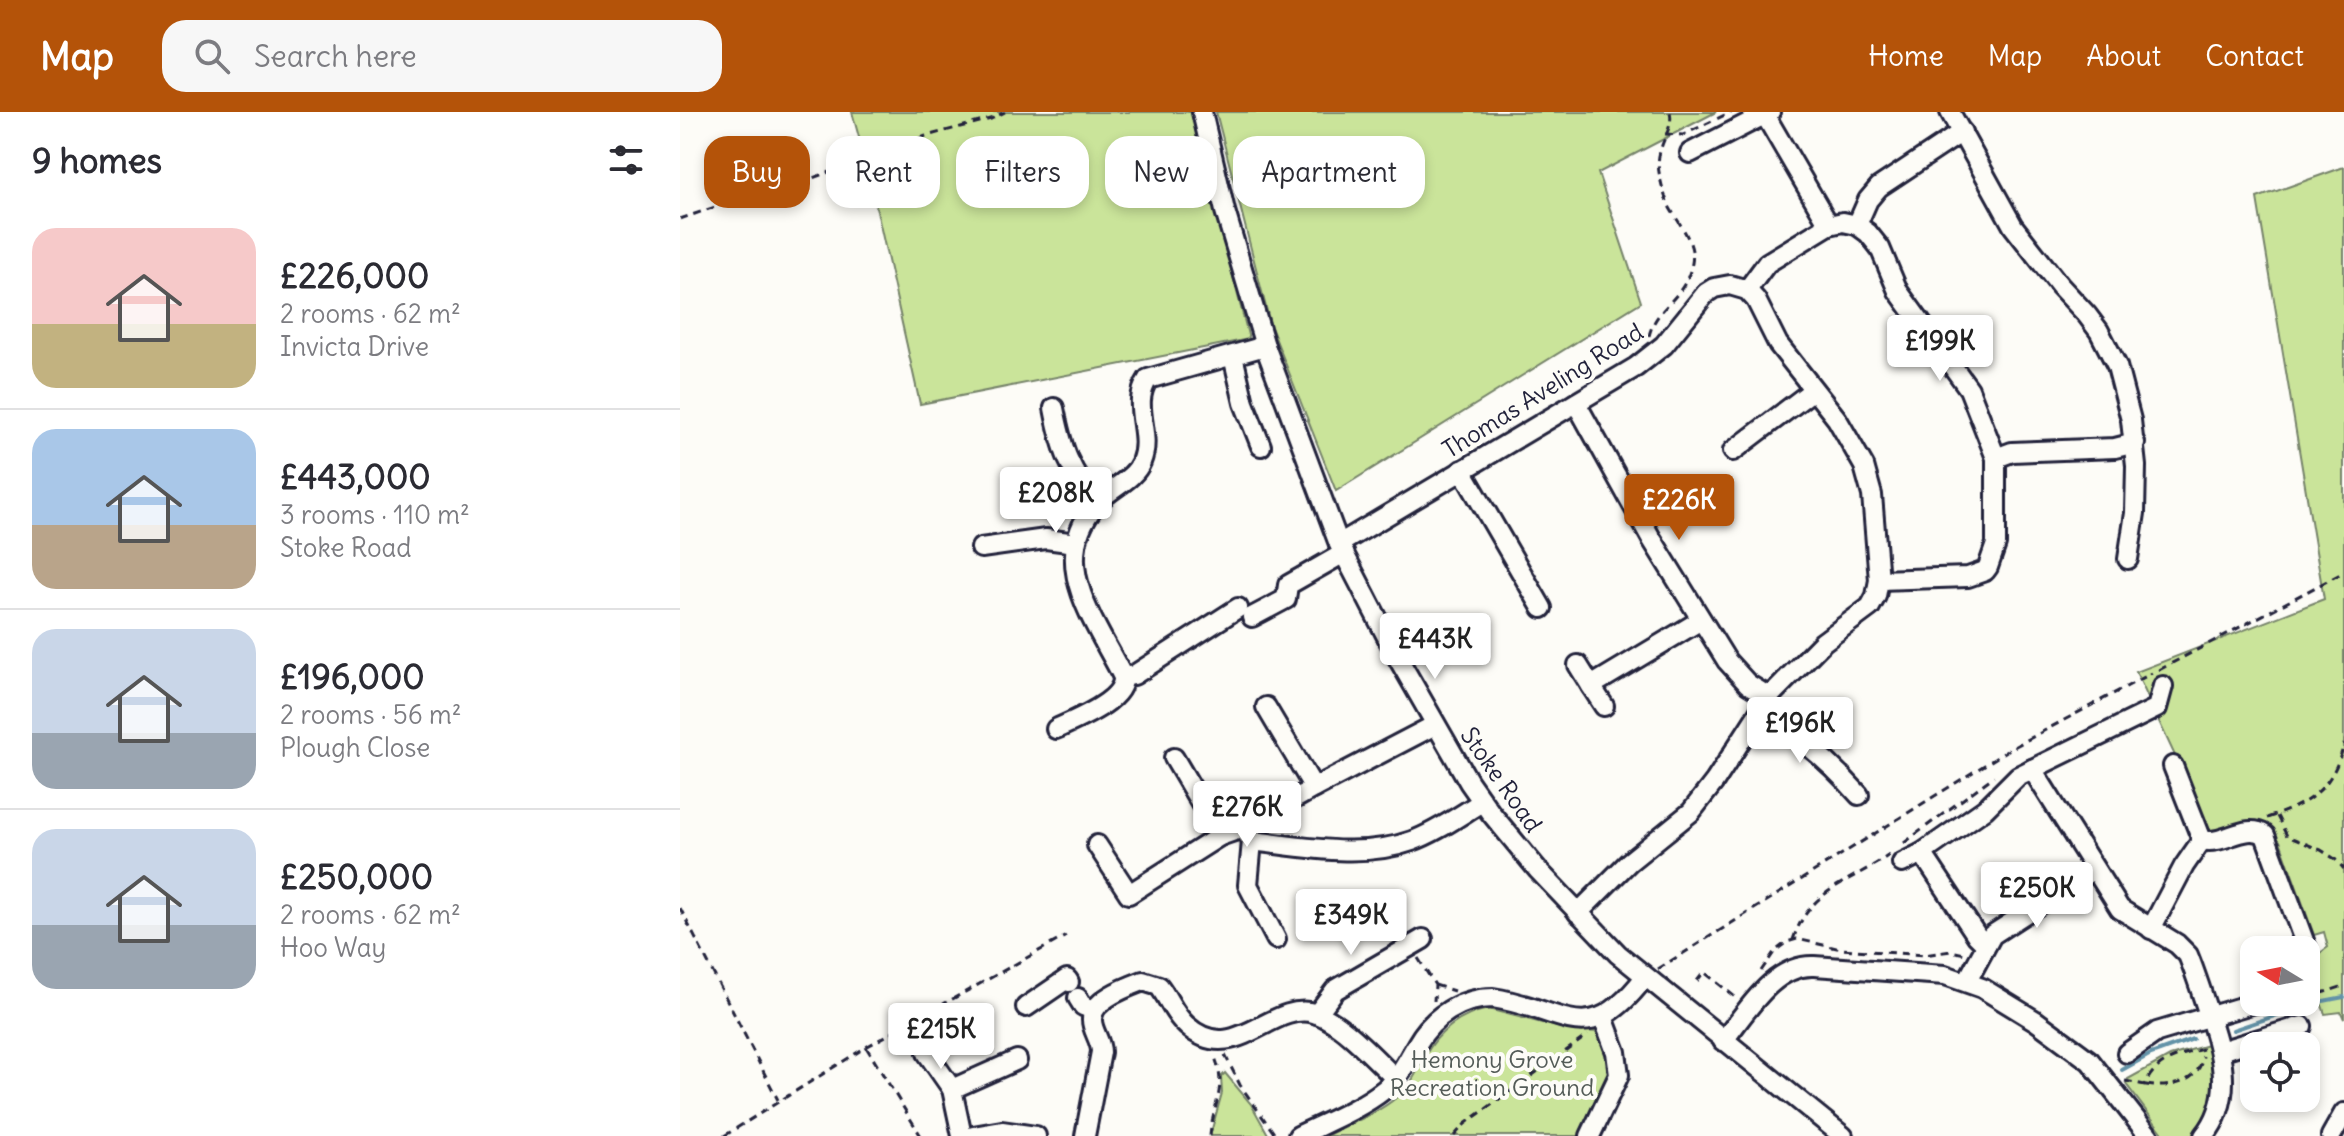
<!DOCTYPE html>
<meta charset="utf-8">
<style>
body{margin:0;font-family:Delius,sans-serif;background:#f7f7f7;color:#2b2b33;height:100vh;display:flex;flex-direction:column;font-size:30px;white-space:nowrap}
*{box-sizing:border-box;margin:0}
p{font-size:26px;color:#7c7c81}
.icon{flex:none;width:44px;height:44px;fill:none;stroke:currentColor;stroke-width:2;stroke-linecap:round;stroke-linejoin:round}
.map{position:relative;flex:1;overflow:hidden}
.details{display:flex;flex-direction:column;background:#fff;width:680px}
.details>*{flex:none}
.banner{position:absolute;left:24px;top:24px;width:760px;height:72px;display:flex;gap:16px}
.needle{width:52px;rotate:280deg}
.controls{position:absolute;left:1560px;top:824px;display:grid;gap:16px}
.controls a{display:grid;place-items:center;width:80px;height:80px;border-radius:16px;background:#fff;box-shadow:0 4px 12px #0003;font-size:40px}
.price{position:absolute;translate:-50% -68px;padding:0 18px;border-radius:8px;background:#fff;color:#222;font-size:26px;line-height:52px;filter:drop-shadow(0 2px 4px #0008)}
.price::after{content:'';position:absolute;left:50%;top:48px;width:24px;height:18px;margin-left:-12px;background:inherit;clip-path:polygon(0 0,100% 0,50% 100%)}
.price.current{background:#b45309;color:#fff}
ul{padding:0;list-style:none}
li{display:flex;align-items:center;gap:24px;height:200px;padding:0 32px}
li+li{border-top:2px solid #e1e1e2}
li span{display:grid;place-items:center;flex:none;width:224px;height:160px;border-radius:24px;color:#555}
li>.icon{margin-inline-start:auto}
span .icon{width:96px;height:96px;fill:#fffc;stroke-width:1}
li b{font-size:34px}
h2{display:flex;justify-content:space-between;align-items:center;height:96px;padding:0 32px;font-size:34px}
.tag{padding:0 28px;border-radius:24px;background:#fff;box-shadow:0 4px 12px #0003;font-size:28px;line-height:72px}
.tag.current{background:#b45309;color:#fff}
header{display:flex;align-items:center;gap:48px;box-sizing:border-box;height:112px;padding:0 40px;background:#b45309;color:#fff}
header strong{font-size:38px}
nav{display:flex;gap:44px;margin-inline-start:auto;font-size:28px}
.search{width:560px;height:72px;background:#f7f7f7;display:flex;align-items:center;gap:20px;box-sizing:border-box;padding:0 28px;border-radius:24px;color:#7c7c81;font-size:30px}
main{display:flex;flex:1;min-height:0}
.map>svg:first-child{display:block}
.green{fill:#cae49a;stroke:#76836a;stroke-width:2}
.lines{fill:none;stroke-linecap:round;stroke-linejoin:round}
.stream{stroke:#6493a8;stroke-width:4}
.minor-casing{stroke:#22223b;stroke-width:24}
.path{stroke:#22223b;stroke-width:3;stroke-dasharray:8 6;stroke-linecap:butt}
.minor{stroke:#fdfcf7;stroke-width:18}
.labels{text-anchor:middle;stroke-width:8;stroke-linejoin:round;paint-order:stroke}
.street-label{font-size:24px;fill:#22223b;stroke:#fdfcf7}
.park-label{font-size:24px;fill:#545c58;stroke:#fdfcf7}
</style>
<header>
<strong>Map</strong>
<div class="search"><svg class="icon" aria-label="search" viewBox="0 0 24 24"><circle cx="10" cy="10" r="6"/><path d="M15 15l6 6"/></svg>Search here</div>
<nav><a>Home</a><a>Map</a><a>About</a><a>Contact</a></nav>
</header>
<main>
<section class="details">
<h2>9 homes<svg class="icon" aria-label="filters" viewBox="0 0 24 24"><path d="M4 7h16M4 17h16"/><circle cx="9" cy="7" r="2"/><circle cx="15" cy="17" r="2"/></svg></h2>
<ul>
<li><span style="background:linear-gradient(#f6c9c9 60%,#c2b280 0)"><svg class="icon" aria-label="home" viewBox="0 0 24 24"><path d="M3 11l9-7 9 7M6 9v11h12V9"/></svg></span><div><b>£226,000</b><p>2 rooms · 62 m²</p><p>Invicta Drive</p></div></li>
<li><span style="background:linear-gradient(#a9c7e8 60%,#b9a48a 0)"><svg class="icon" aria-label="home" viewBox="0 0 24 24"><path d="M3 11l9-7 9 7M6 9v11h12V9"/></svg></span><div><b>£443,000</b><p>3 rooms · 110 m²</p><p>Stoke Road</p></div></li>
<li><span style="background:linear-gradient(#c9d6e8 65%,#9aa5b1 0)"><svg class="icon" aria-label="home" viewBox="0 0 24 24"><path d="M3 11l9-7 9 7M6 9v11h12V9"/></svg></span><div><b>£196,000</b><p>2 rooms · 56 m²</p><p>Plough Close</p></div></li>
<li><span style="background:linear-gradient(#c9d6e8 60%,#9aa5b1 0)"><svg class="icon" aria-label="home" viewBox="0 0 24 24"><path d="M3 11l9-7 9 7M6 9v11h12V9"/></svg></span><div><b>£250,000</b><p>2 rooms · 62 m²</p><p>Hoo Way</p></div></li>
</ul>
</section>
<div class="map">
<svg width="1664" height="1024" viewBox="0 0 1664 1024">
<rect width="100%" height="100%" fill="#fdfcf7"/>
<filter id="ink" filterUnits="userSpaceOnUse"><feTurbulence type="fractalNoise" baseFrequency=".0125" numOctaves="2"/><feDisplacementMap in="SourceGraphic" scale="16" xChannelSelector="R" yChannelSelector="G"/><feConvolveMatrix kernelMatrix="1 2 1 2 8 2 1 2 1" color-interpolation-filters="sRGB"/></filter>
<g filter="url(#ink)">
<g class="green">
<polygon points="172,0 511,0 569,227 240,292 187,54"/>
<polygon points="536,0 1036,0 918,61 961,190 656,379 591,215"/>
<polygon points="1664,55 1664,907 1661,900 1645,902 1629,856 1635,853 1636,844 1648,835 1644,820 1634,823 1600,729 1569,708 1531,721 1456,560 1644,487 1577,86"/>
<path d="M808,897L889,918L919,920L931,960L903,1024H646C669,1012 697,1002 717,985C731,974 737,959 745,944C758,919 781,903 808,897Z"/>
<path d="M1531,932C1543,971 1534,989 1517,1024H1482V1020L1446,972L1448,967L1490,944Z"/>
<polygon points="545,961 571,992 589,1024 530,1024 542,981 541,965"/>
</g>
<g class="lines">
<g class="stream">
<polyline points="1553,918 1633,891 1664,885"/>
<polyline points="1442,958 1471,942 1513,927"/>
</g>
<g class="minor-casing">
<g id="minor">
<polyline points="522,0 545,99 585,234 659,432 719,548 789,670 810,700 858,758 938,842 1163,1024"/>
<polyline points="1270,0 1333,114 1380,174 1407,203 1419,219 1437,254 1451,308 1456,354 1455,401 1448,447"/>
<polyline points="1085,3 1149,113"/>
<polyline points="1010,41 1090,0"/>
<polyline points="1177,113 1188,88 1199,75 1282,20"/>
<polyline points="1067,178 1087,151 1149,113 1163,110 1177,113 1188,121 1200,136 1218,179 1289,277 1316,346 1316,432 1308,455 1305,459 1288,465 1199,468"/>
<polyline points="553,244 564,291 581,334"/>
<polyline points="896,291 971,426 1047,549 1068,572 1089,585"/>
<path d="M374,296C381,332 389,364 419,389"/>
<polyline points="1053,339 1132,279"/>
<polyline points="1316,346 1332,340 1435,336 1455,331"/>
<polyline points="782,358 862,496"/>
<polyline points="659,432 956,255 984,233 1026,181 1034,176 1050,173 1067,178 1076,188 1098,232 1157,307 1184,354 1192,383 1199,468 1196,484 1190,495 1143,530 1089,585 1035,669 1011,700 949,750 898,801"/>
<polyline points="301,436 366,427 396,431"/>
<path d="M558,496L454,563L443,565C415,509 366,449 417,391C430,376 454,368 461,350C473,322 450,294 468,267L585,234"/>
<polyline points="572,505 606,487 608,473 664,441"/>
<polyline points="898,553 911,574 1021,508"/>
<polyline points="911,574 924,594"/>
<path d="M1080,600C1118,623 1150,650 1179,683"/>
<path d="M376,617C395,608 445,589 443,565"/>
<polyline points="494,646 540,724"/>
<polyline points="1493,654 1522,728"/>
<path d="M1352,657L1440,797L1497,832L1508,843C1515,860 1521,879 1527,897C1541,939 1556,985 1524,1024"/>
<polyline points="634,676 755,613"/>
<path d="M563,716L572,729C624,735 682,747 732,729C757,720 780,703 802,690"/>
<path d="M1522,728C1543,734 1565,710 1585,723L1627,837"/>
<polyline points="572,729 568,773 596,827"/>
<polyline points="417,733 449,782 540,724 563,716 634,676 586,595"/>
<polyline points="1242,741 1297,824 1305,832"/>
<polyline points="1222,751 1242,741 1305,697 1338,664 1477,596 1483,574"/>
<polyline points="1471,817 1504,754 1522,728"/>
<polyline points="1287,869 1312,823 1414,757"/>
<polyline points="398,886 403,894 414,898"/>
<polyline points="346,895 387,867 389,870"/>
<polyline points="637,902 655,878 743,827"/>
<path d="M1043,929C1066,901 1093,852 1134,854L1265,863L1302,876L1356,909L1410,949L1469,1024"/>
<polyline points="1540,939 1622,914"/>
<polyline points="247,941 272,977"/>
<polyline points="1447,941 1477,920 1578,890"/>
<polyline points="282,1024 272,977 337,948"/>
<polyline points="293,1024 322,1019 356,1024"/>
<path d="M405,1024L421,940C421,928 412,919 412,908C411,888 447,875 463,869L479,874C489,887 494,903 507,914C554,956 591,889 634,901C660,908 696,948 716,967"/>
<path d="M618,1024C647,1010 680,997 705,977C721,963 727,949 737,932C753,904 781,886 813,886C886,897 907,941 965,865"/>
<polyline points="910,1024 939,963 936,940 923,905"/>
<polyline points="1651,1024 1664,1001"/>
</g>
</g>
<g class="path">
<polyline points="985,22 1003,23 1051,0"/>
<polyline points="0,107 41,93 122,70 246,24 311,7 325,0"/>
<path d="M969,224C976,193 1005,188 1012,151C1016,130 998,111 989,94C985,85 982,75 980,65C972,34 995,20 990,0"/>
<polyline points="1479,558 1664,460"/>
<polyline points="1597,704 1607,724 1641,738 1655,747 1664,757"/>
<path d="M1587,706C1631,691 1652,677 1664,632"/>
<polyline points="1224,731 1314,664"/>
<polyline points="0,796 98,988"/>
<path d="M1113,828C1130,776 1170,771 1209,743"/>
<polyline points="738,846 755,873 754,889"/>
<polyline points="978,857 1330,637 1472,561"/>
<polyline points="1081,859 1095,839 1107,830 1117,827 1161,837 1244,843 1271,839 1285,842"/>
<polyline points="1017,869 1024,860 1055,885"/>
<polyline points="755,873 774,879"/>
<polyline points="1626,886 1664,874"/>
<polyline points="1594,896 1613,890"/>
<polyline points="186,935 241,1024"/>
<polyline points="545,943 560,973 596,1024"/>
<path d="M1445,969L1465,973C1475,948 1500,943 1523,937"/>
<path d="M1466,973C1489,977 1519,971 1523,944"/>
<polyline points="44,1024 186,935 386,824"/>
<path d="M530,1024C533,991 548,976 534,943"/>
<polyline points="774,1024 785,1012 908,923"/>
</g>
<use href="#minor" class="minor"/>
</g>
</g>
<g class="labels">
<g class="street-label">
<text transform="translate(863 279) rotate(-32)" y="8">Thomas Aveling Road</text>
<text transform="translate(821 668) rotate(55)" y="8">Stoke Road</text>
</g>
<g class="park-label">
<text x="812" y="956">Hemony Grove<tspan x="812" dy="28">Recreation Ground</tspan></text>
</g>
</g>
</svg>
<div class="controls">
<a><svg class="needle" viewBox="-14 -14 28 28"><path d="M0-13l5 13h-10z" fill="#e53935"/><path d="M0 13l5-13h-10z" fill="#7c7c81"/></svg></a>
<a><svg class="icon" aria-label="locate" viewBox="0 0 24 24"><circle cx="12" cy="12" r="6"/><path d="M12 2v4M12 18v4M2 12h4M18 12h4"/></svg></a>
</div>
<b class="price" style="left:1260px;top:271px">£199K</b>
<b class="price" style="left:376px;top:423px">£208K</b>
<b class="price current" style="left:999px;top:430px">£226K</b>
<b class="price" style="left:755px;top:569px">£443K</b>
<b class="price" style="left:1120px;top:653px">£196K</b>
<b class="price" style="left:567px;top:737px">£276K</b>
<b class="price" style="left:1357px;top:818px">£250K</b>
<b class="price" style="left:671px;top:845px">£349K</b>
<b class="price" style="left:261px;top:959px">£215K</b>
<div class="banner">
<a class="tag current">Buy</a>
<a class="tag">Rent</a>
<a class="tag">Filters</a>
<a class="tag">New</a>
<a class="tag">Apartment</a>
</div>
</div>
</main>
